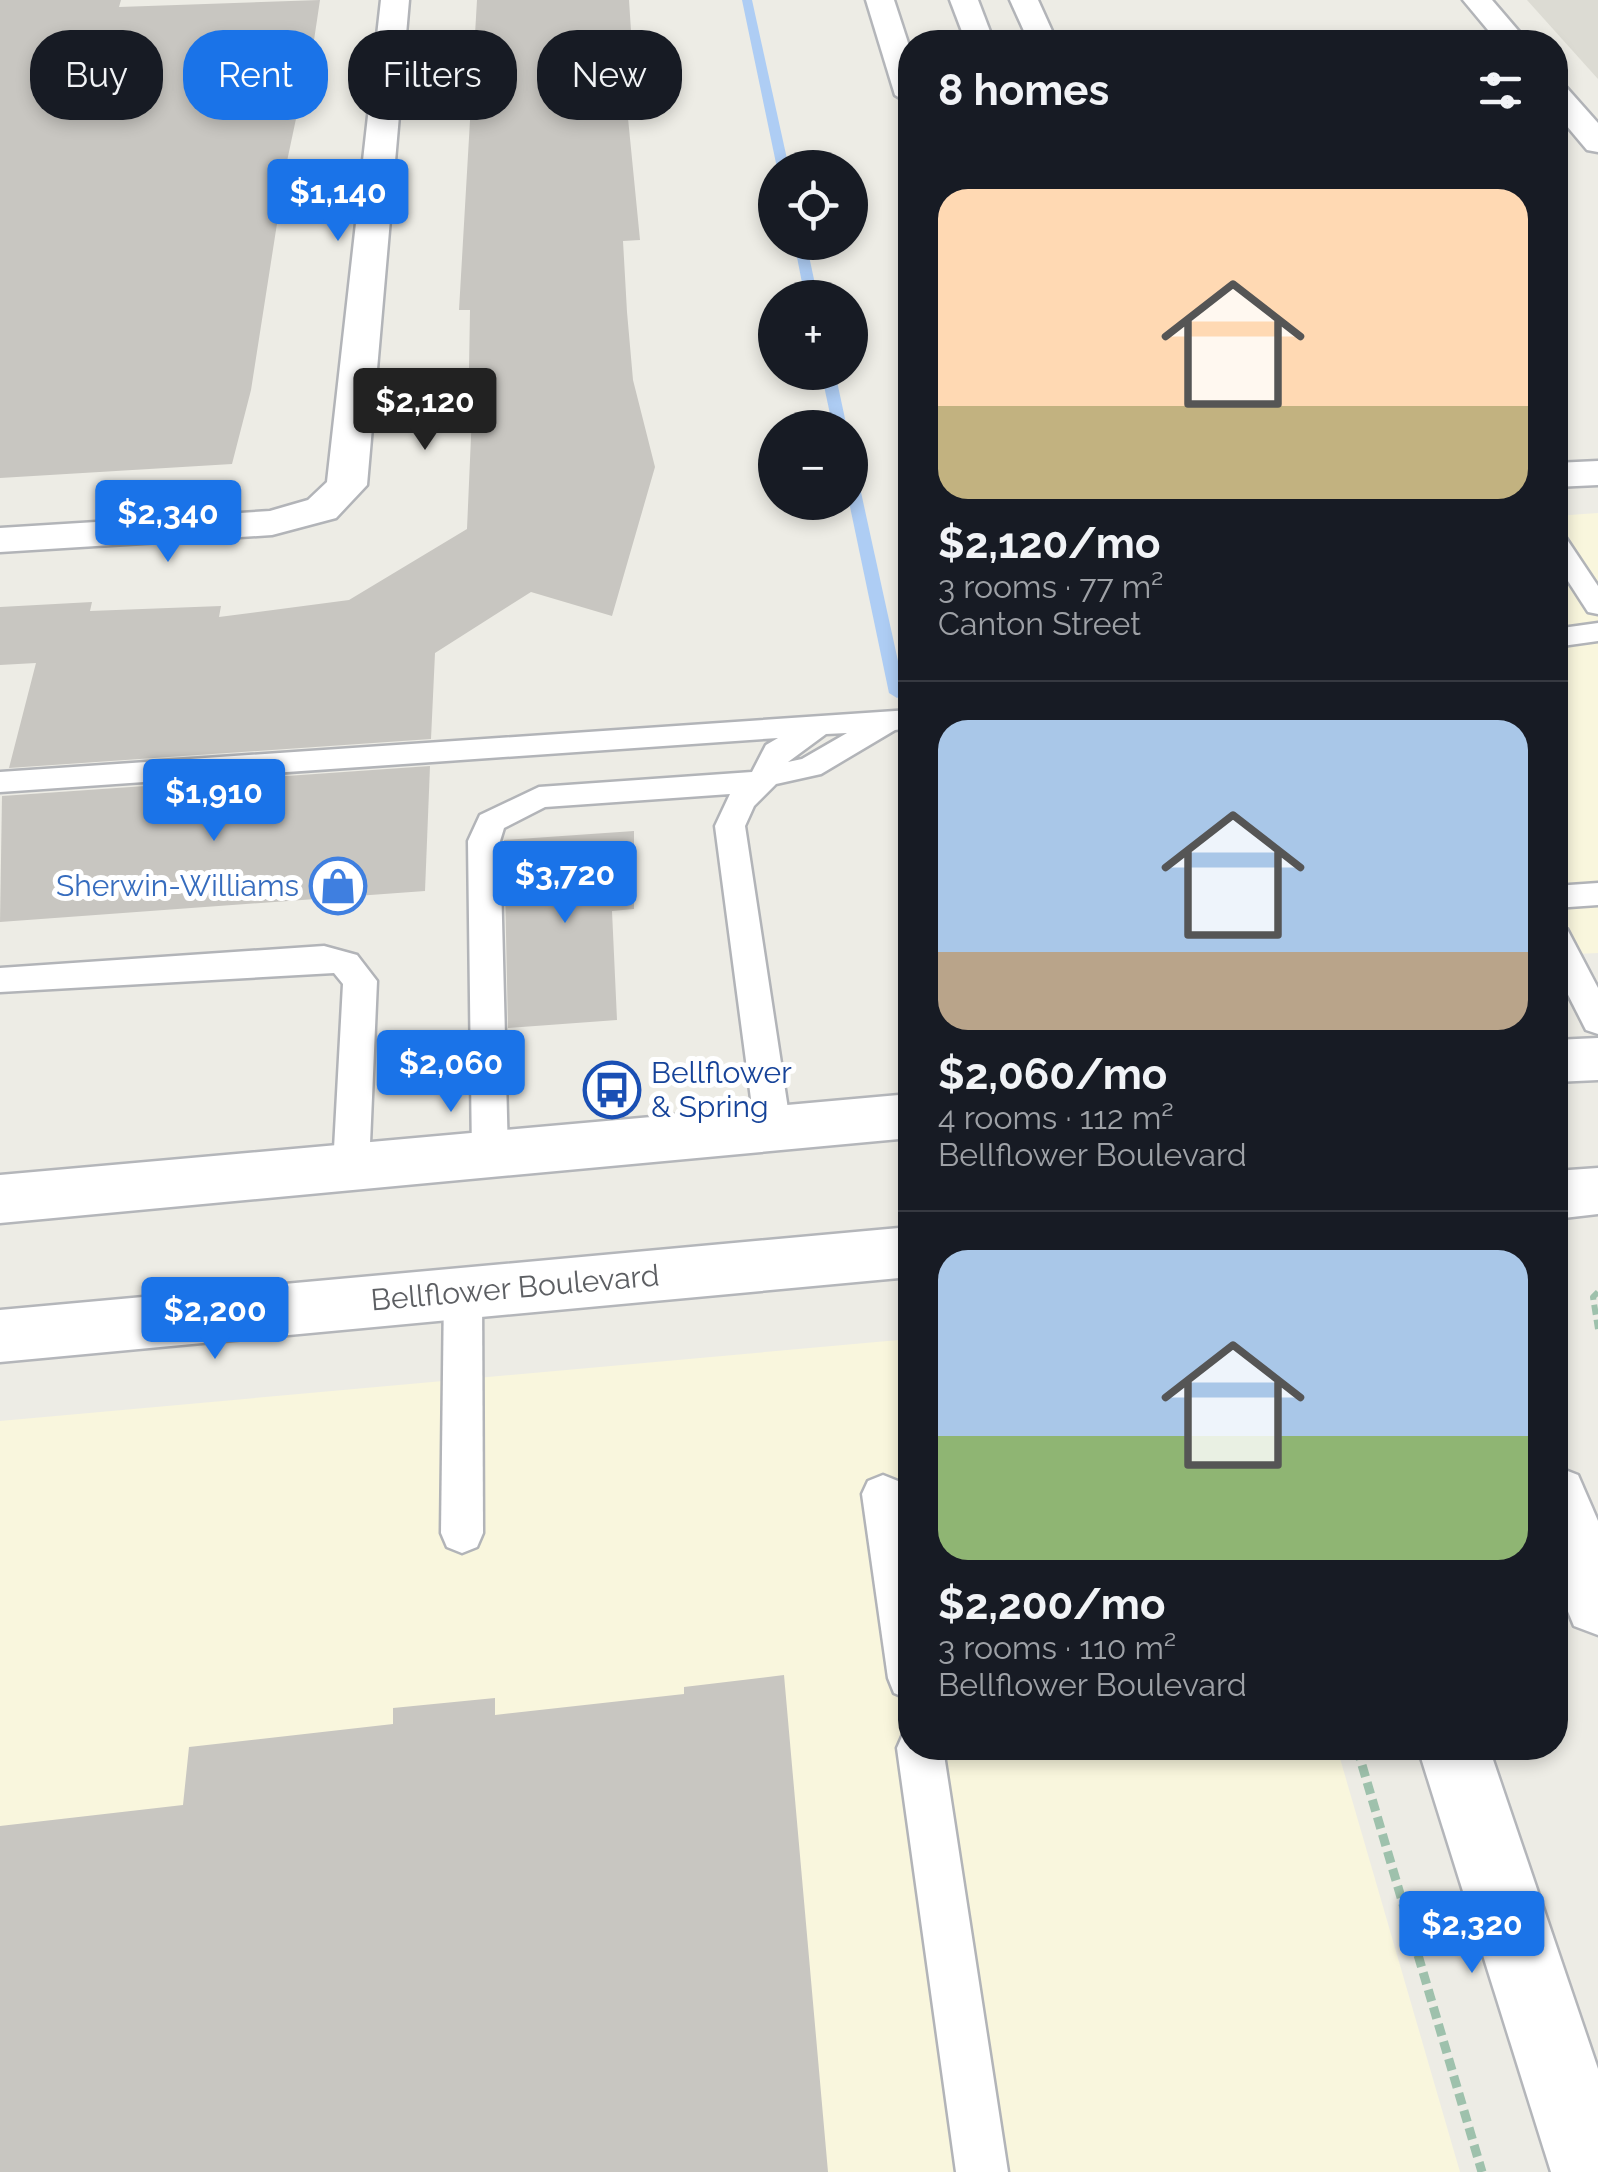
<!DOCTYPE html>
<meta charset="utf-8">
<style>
body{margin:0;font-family:Raleway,sans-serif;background:#20242c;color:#f1f3f6;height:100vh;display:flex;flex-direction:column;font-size:38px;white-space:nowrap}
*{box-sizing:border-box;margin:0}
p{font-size:32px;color:#9ea1a6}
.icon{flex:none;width:55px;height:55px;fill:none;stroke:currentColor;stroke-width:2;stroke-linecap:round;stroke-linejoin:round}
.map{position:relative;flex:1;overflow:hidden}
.details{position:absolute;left:898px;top:30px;width:670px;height:1730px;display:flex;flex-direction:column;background:#171b24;border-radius:40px;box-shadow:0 5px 15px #0003}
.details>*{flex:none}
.hud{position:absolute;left:30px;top:30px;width:718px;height:90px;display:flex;gap:20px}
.controls{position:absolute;left:758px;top:150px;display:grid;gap:20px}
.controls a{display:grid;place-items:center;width:110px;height:110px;border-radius:50%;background:#171b24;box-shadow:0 5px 15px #0003;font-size:50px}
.price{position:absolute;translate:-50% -85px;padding:0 22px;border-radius:10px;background:#1a73e8;color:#fff;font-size:32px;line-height:65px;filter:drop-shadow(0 2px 5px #0008)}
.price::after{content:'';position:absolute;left:50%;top:60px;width:30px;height:22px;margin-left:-15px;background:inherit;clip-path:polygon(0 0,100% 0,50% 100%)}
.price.current{background:#222;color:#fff}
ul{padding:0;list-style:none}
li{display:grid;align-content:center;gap:20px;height:530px;padding:0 40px}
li+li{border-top:2px solid #363941}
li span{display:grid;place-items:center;height:310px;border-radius:30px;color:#555}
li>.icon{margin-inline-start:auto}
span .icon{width:180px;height:180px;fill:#fffc;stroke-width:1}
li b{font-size:42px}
h2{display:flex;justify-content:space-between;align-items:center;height:120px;padding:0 40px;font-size:42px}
.pill{padding:0 35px;border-radius:40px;background:#171b24;box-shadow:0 5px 15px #0003;font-size:35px;line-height:90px}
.pill.current{background:#1a73e8;color:#fff}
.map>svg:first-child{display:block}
.commercial{fill:#f9f6dd}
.education{fill:#dcdbd3}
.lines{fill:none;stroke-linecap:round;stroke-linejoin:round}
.stream{fill:#aecdf4;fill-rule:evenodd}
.building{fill:#c8c6c1}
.service-casing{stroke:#b2b4b8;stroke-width:5}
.minor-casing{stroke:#b2b4b8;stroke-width:5}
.secondary-casing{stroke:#b4b6ba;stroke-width:5}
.path-far1{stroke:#9ec1ac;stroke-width:6;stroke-dasharray:10 5;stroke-linecap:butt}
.path{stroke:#9ec1ac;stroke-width:9;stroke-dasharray:12 6;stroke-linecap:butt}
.service{fill:#fff;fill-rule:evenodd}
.minor{fill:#fff;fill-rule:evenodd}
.secondary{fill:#fff;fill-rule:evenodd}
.labels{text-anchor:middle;stroke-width:10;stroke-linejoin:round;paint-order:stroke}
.shop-label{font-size:30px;fill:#366cbe;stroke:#fff;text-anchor:end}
.transit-label{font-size:30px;fill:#164399;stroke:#fff;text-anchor:start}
.street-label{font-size:30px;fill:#5d5f63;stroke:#fff}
</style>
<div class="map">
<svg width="1598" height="2172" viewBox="0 0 1598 2172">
<rect width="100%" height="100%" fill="#edece5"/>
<g class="commercial">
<polygon points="1598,513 1598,953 1555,955 1555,516"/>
<polygon points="910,1339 910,1748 1337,1748 1460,2172 0,2172 0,1421"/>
</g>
<polygon class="education" points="1527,0 1598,0 1598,79"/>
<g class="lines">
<g class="stream">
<polygon points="742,0 752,0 789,168 777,168"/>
<polygon points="794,242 806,242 818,298 805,298"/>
<polygon points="821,372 835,372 847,428 833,428"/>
<polygon points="850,470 857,474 905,693 897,698 889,693 849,502"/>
</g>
</g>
<g class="building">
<polygon points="0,0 121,0 119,7 320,0 303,114 297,114 286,166 251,390 232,464 0,478"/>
<polygon points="477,0 629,0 636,108 627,108 640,240 623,241 627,312 633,380 655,467 612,616 531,592 435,653 431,739 9,768 36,663 0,665 0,607 92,602 90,611 221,606 219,617 349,600 467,529 474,368 469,368 470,310 459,310"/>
<polygon points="430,766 425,891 0,922 2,796"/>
<polygon points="634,831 634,909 612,911 617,1020 508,1028 504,840"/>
<polygon points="784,1675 828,2172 0,2172 0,1826 183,1805 189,1747 393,1724 393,1708 495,1698 495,1715 684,1694 684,1687"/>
</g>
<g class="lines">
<g class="service-casing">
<g id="service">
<polygon points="1555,533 1564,535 1598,586 1598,614 1588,612 1555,561"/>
<polygon points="1598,623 1598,641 1555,647 1555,629"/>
<path d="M910,710V728L895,730L821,774L776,784L754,806L745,826L791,1129L786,1139L773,1143L760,1139L755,1129L715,826L730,794L545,807L504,828L500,841L508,1155L503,1165L490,1169L477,1165L472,1155L468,841L480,815L539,787L752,772L766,745L778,738L0,792V772ZM847,733L802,759L788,762L826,734Z"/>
<polygon points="1598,883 1598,905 1555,908 1555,886"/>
<polygon points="1555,925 1567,929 1598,988 1598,1034 1586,1030 1555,969"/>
<polygon points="324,946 357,955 377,981 369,1167 364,1177 351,1182 338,1177 333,1167 343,984 334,973 0,992 0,968"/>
<polygon points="463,1277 477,1282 482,1293 483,1533 477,1547 462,1553 447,1547 441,1533 444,1293 449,1282"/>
<polygon points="883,1475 898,1481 910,1535 910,1700 894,1693 888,1678 862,1494 868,1481"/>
<polygon points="910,1729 910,1748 943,1748 1008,2172 956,2172 897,1748 904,1732"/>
</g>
</g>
<g class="minor-casing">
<g id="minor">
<polygon points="381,0 409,0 367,485 336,518 272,535 0,552 0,528 270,511 308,500 327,482"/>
<polygon points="1010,0 1038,0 1057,42 1029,42"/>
<polygon points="1463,0 1492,0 1528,42 1498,42"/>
<polygon points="1555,84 1566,87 1598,123 1598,152 1587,150 1555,112"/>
<polygon points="1598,461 1598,485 1555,487 1555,463"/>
</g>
</g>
<g class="secondary-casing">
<g id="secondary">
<polygon points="866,0 894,0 910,49 910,104 895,95"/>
<polygon points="950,0 978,0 994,42 966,42"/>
<polygon points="1598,1038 1598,1080 1555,1082 1555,1040"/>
<polygon points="910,1094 910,1138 0,1223 0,1175"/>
<polygon points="1598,1168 1598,1214 1555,1219 1555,1171"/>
<polygon points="910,1227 910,1277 0,1362 0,1310"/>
<polygon points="1555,1466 1578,1475 1598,1521 1598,1635 1574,1626 1555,1580"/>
<polygon points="1418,1748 1489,1748 1598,2069 1598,2172 1551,2172"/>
</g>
</g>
<polyline class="path-far1" points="1598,1292 1593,1297 1598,1329"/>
<polyline class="path" points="1357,1748 1482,2172"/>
<use href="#service" class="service"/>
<use href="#minor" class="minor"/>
<use href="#secondary" class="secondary"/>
</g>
<defs>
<g id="shop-ring" transform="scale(2.875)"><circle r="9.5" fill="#fff" stroke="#3f7fe0" stroke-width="1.5"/><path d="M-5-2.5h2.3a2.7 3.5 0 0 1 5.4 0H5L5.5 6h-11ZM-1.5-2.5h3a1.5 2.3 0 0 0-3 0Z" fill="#3f7fe0"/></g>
<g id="bus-ring" transform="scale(2.875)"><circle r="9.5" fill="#fff" stroke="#1a4fb4" stroke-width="1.5"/><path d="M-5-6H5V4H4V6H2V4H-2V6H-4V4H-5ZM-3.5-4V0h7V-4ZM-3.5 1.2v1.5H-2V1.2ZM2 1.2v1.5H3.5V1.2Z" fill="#1a4fb4"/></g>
</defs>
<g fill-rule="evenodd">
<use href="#shop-ring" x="338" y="886"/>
<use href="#bus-ring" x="612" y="1090"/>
</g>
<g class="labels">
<g class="shop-label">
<text x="299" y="896">Sherwin-Williams</text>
</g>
<g class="transit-label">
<text x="651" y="1083">Bellflower<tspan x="651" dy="34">&amp; Spring</tspan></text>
</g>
<g class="street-label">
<text transform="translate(515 1288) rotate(-5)" y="10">Bellflower Boulevard</text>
</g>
</g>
</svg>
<div class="controls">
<a><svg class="icon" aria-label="locate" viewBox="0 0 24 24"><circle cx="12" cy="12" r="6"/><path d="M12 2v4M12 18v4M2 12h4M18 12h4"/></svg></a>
<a>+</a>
<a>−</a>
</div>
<b class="price" style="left:338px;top:244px">$1,140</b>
<b class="price current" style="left:425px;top:453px">$2,120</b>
<b class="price" style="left:168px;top:565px">$2,340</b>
<b class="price" style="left:214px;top:844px">$1,910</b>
<b class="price" style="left:565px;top:926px">$3,720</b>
<b class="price" style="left:451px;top:1115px">$2,060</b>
<b class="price" style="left:215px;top:1362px">$2,200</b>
<b class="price" style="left:1472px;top:1976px">$2,320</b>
<div class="hud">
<a class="pill">Buy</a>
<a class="pill current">Rent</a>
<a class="pill">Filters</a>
<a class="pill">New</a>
</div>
<section class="details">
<h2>8 homes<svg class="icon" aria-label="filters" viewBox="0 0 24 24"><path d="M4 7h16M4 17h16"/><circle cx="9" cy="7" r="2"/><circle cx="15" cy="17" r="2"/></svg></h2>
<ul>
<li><span style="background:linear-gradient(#ffd9b3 70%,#c2b280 0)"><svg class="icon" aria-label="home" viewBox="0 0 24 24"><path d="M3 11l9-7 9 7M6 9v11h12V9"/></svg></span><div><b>$2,120/mo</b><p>3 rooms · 77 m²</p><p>Canton Street</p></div></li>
<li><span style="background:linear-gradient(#a9c7e8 75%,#b9a48a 0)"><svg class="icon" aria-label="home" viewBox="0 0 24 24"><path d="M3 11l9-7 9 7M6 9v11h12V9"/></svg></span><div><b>$2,060/mo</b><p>4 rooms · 112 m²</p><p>Bellflower Boulevard</p></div></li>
<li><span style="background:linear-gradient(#a9c7e8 60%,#8fb573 0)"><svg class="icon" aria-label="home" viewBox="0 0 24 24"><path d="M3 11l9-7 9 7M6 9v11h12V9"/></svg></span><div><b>$2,200/mo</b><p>3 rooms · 110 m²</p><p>Bellflower Boulevard</p></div></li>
</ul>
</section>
</div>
